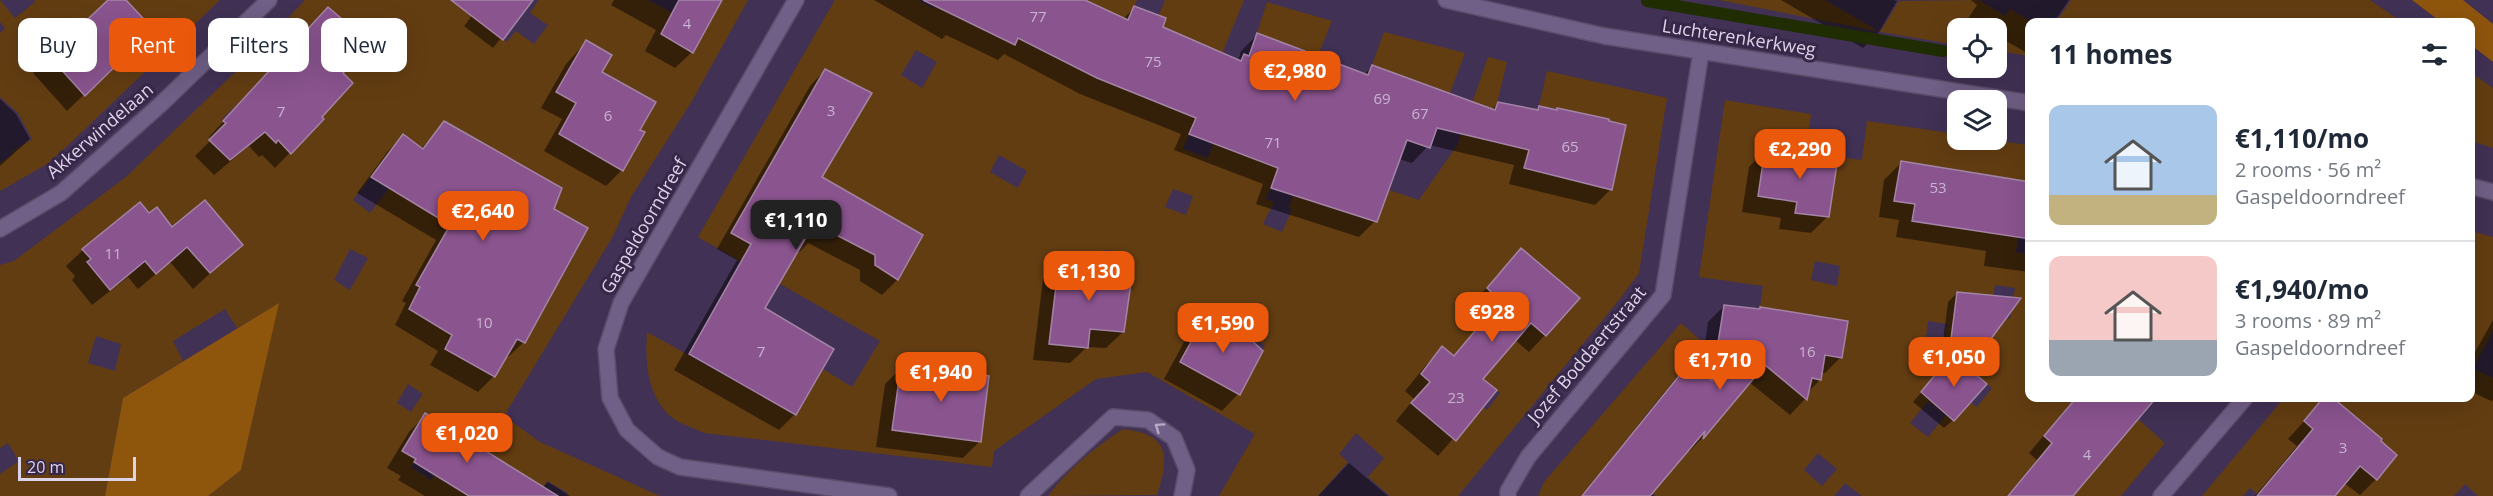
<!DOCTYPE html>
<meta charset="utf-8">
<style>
body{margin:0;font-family:"Open Sans",sans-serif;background:#f6f6f7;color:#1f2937;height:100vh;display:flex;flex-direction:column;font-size:22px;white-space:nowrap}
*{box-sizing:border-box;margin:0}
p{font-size:20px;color:#747a83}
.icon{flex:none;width:33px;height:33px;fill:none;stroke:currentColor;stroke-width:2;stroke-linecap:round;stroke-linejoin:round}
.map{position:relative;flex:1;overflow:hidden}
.details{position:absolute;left:2025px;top:18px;width:450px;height:384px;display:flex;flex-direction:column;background:#fff;border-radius:12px;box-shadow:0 6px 24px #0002}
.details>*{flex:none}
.banner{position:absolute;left:18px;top:18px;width:570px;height:54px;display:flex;gap:12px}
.buttons{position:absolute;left:1947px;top:18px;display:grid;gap:12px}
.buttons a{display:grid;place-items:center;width:60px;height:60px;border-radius:12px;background:#fff;box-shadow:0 6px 24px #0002;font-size:30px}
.scale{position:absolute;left:18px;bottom:15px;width:118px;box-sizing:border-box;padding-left:6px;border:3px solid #ddd3e9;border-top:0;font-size:16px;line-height:21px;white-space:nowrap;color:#ddd3e9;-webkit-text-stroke:4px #372749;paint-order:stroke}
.price{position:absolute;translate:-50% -51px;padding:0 14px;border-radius:12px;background:#ea580c;color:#fff;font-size:20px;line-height:39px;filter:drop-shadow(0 2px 3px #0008)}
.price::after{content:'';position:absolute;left:50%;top:36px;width:18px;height:14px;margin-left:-9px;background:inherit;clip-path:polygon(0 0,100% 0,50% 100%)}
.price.active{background:#222;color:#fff}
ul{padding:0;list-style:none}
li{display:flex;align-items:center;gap:18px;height:150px;padding:0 24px}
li+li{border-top:2px solid #e0e1e3}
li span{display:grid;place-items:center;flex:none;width:168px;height:120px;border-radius:12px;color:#555}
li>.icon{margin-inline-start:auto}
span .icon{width:72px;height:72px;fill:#fffc;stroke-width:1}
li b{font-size:26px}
h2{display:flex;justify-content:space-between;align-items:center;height:72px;padding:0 24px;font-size:26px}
.tag{padding:0 21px;border-radius:12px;background:#fff;box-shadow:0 6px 24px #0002;font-size:21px;line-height:54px}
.tag.active{background:#ea580c;color:#fff}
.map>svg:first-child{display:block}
.green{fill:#633d12;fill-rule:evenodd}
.forest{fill:#8e550d}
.shadow{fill:#0007}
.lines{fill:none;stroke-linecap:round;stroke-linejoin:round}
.stream{stroke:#202c02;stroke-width:12}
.building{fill:#8a548e;stroke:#a484a6;stroke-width:1.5}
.minor-casing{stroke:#5b4c6a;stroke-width:18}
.minor{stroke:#705f86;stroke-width:15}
.oneway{stroke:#b7aac6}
.labels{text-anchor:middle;stroke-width:6;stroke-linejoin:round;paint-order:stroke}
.number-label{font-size:15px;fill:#c8b3d2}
.street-label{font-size:18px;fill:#ddd3e9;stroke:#372749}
</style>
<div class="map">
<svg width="2493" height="496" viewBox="0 0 2493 496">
<rect width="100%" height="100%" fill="#413154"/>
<g class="green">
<polygon points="0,0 15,18 35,2 34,0 108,0 49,56 85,95 153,29 126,0 220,0 61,152 47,164 0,191 0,163 13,154 12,152 32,139 18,113 0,97 0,33 5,28 0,22"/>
<path d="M305,0H484L472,16L507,42L516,31L534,44L548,25L530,13L539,0H648L672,13L661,35L693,53L722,0H748L692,101L631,197L612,238L504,416L540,442L660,496H567L568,493L547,481L538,496L499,459L403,451L416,459L411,467L431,480L435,475L469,496H208L241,470L278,304L237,328L225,309L173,341L183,361L123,398L105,496H0V474L19,461L8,443L0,448V265L14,261L126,177L258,50ZM328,7L370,43L343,73L353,83L322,117L324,120L291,153L278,140L276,143L259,125L248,146L230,160L210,140L226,123L222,119L275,67ZM586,40L611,55L602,71L577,56ZM575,58L656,102L640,130L645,133L623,171L559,135L576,103L556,91ZM403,134L421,147L370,213L353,200ZM501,154L562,188L554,209L588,229L564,274L483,227ZM205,200L243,245L210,273L187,247L156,274L145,261L110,289L82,249L140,202L149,213L157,208L172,227ZM350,249L368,258L350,290L334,280ZM420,287L525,343L517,339L494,377L445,349L452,335L410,310ZM96,336L121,344L115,371L88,363ZM408,384L423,394L411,412L397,403Z"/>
<path d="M835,0H918L933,9L938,0L971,24L1015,45L1018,38L1085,0H1137L1103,80L1163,27L1166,18L1159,15L1165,0H1244L1183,149L1208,158L1221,122L1278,168L1266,199L1274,202L1263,224L1282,232L1292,210L1289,207L1325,111L1321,204L1376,222L1389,190L1419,200L1458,144L1488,57L1507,62L1488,140L1529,150L1524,168L1618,169L1626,125L1592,115L1591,119L1574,111L1539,106L1547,71L1667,98L1639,273L1619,300L1458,496H1390L1368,477L1384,458L1356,433L1339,454L1348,462L1318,496H1219L1255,434L1147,372L1096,379L994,451L992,467L704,433C694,428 678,423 670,416C647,394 645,362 647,332L796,415L823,369L852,387L880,341L698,237ZM916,50L937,62L922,88L901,75ZM825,69L871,93L791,130ZM999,155L1027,171L1018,188L990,172ZM1173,189L1193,196L1186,215L1165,207ZM1521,248L1579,298L1547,336L1500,301L1487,287ZM1104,250L1127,252L1125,268L1133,269L1124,332L1090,329L1088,347L1049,343L1059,261L1101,266ZM1207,313L1265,345L1240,395L1180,362ZM1442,346L1500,393L1487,410L1483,407L1456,441L1411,404L1430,382L1421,374ZM901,365L989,376L981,442L892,430Z"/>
<polygon points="1719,0 1825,0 1880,32 1899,1 1979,0 2005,16 2010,9 2032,22 2030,22 2029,56 1997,51 1996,28 1958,28 1957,45 1881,32"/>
<polygon points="2071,0 2370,0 2402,22 2056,22"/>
<polygon points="1267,2 1332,21 1318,55 1257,33"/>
<polygon points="1384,32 1465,53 1450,93 1372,65"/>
<polygon points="2470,72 2493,88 2493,148 2471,141"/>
<path d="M1725,100L1811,114L1805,155L1765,149L1758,196L1797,202L1796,213L1829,216L1838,157L1862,160L1867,121L1957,134L1958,140H1992L2029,145V181H2026L2016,252L2029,254L2030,398H2076L2045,436L2138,419L2165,443L2121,496H2032L2018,484L2008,496H1862L1845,483L1834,496H1656L1612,460L1582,496H1538L1544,482L1681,323L1717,355L1731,338L1790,373L1787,384L1806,400L1812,378L1821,380L1825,355L1843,358L1848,321L1760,307L1763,286L1699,277ZM1901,162L1982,175L1974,230L1912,221L1915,204L1894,201ZM1815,261L1840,266L1837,286L1811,280ZM1995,285L2015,288L2010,319L1990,316ZM1957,292L1982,294L1980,313L1955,311ZM1928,321L1947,324L1944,347L1925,345ZM1979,326L1993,337L1975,360L1962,350ZM1691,362L1735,401L1709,432L1706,430L1686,453L1644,417ZM1978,376L1992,388L1977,407L1962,396ZM1929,382L1963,410L1955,420L1921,393ZM1928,401L1946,415L1928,437L1910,423ZM1818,453L1837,469L1822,486L1804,470Z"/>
<polygon points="2471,231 2493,237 2493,331 2473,368 2493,378 2493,496 2478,496 2465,484 2454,496 2335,496 2360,466 2377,480 2397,455 2381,441 2382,439 2333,398 2470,398"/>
<polygon points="2284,398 2323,398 2304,421 2313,429 2260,496 2250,488 2243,496 2202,496"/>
<path d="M1123,429C1169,434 1170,456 1157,495L1048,496C1068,469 1095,447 1123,429Z"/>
</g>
<g class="forest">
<polygon points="2412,0 2463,0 2493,24 2493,62 2471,45 2470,22 2441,22"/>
<polygon points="279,303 241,470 208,496 105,496 123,398"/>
</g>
<g class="shadow">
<polygon points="110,0 124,0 151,29 67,111 33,73"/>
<polygon points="484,0 532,0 493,48 464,26"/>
<polygon points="614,0 720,0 692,52 675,68 645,51 656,30 611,5"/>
<polygon points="874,0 1081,0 1123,19 1135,7 1161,28 1238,61 1241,51 1257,35 1364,75 1372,66 1491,110 1498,103 1536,111 1539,108 1611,189 1595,205 1509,184 1514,165 1429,145 1412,163 1399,159 1375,221 1359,237 1256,204 1263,184 1174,150 1181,134 1080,94 1004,54 998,60 946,35 942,39"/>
<polygon points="1781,0 1894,0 1897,1 1879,32 1863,48"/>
<polygon points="1971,0 2069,0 2054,22 2030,22 2030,51 2027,53 1996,35 1996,28 1987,28 1969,17 1977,5"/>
<polygon points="313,24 341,73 320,117 322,119 275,168 262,155 259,157 249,146 214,175 195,156 211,140 209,137"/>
<polygon points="586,42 599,73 638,130 643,133 622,170 606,186 544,151 562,119 541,108 566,64"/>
<polygon points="825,70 820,178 921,236 897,280 882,295 860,281 860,270 808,243 799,252 797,251 763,309 832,349 795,414 779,430 674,370 737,260 717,249 810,86"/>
<polygon points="0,99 16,114 30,139 0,166"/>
<polygon points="445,123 552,209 524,342 508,357 505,356 494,376 478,392 430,365 438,351 395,325 406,303 402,301 436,240 357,193 388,151 403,136 421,149"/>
<polygon points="1766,150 1828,216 1811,233 1779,229 1781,218 1742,212 1749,167"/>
<polygon points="1901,163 2030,183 2030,272 1984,266 1986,251 1896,237 1899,220 1879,217 1884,180"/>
<polygon points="140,204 149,215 171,229 241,245 193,289 170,262 138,289 128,277 92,305 72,280 75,276 66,266 83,250"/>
<polygon points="1521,250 1545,335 1529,352 1515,340 1481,379 1495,390 1438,456 1396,421 1414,399 1405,391 1426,365 1442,348 1453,357 1485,318 1471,305"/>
<polygon points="1059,262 1123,332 1106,348 1087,347 1070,363 1033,360 1043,279"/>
<polygon points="1957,293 1981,350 1972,359 1954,357 1953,420 1944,428 1913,402 1952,357 1941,356 1948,302"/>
<polygon points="1724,306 1841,357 1825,373 1821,373 1820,380 1807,393 1805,399 1790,415 1749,382 1702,438 1689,452 1689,447 1650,493 1654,496 1581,496 1675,379 1691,363 1701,372 1708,322"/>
<polygon points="1207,315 1238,394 1222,411 1164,379 1190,331"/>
<polygon points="2493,320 2493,400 2491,401 2470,391 2470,361"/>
<polygon points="902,367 980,441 963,458 876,447 885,384"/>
<polygon points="2075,398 2147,398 2151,401 2071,496 2007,496 2037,460 2029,453"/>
<polygon points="2325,398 2330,398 2380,439 2376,479 2360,495 2344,483 2333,496 2255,496 2297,446 2288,439"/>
<polygon points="426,415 542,488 548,482 570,496 425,496 398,480 401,476 387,468 409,432"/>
<polygon points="1349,463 1388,496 1318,496"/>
</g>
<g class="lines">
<polyline class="stream" points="1647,1 1943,51"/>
</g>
<g class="building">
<polygon points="108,0 126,0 153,29 85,96 49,56"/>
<polygon points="451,0 533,0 503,40"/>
<polygon points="679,0 722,0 693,53 661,34"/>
<polygon points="923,0 1085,0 1128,20 1134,6 1166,18 1163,27 1241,61 1244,54 1249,56 1257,33 1368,75 1372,65 1495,110 1498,102 1538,110 1539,106 1557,110 1557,108 1609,119 1609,121 1626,125 1612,190 1524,168 1529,150 1437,128 1430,148 1407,140 1377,222 1271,188 1278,168 1189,134 1196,118 1097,78 1018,38 1015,45"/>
<polygon points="328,7 371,44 343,73 353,83 322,117 324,119 291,154 278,140 276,143 265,132 230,160 209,140 226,123 223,121"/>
<polygon points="586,40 612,55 602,72 656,102 640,130 645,132 623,171 559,134 576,103 556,92"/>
<polygon points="825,69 872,93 822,177 923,235 898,280 875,265 875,255 821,227 816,237 808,234 765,308 834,349 796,415 689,354 751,244 731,233"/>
<polygon points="444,121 562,188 554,209 588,228 525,343 517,339 495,377 445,349 452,335 409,309 420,287 416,285 450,225 371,177 403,134 423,149"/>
<polygon points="1765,149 1838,157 1829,217 1795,213 1797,202 1758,196"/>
<polygon points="1901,161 2030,182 2030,239 1912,221 1915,204 1894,201"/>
<polygon points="205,200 243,245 210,273 187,247 156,274 145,261 110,290 87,262 91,259 82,249 140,202 149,213 157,207 172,227"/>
<polygon points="1521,248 1580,298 1546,336 1531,323 1483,379 1497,390 1456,441 1411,403 1430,382 1421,374 1442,346 1454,356 1500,301 1487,288"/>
<polygon points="1059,261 1133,269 1124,332 1090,329 1088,348 1049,344"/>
<polygon points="1957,292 2021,298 1982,351 1950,347"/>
<polygon points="1724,305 1760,309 1760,307 1848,321 1842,358 1825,355 1821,380 1812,378 1807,400 1765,365 1703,439 1705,431 1650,496 1582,496 1691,361 1712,381"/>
<polygon points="1207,313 1244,333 1263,351 1240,395 1180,362"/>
<polygon points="1952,354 1987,384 1954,421 1921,392"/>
<polygon points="901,365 989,376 981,442 892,430"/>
<polygon points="2076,398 2156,398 2073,496 2008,496 2052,443 2044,436"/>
<polygon points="2323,398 2333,398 2382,439 2381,441 2397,455 2377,480 2360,466 2335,496 2257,496 2313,429 2304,421"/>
<polygon points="425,413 558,496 469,496 414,462 416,459 402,451"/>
</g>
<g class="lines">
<g class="minor-casing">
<g id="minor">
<polyline points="796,0 621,303 606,349 610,398 627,430 658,457 680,467 889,496"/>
<polyline points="1446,0 1604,36 2030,103"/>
<polyline points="2470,186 2493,192"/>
<polyline points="0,229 61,193 160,105 269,0"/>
<polyline points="1028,496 1113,417 1148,420 1174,438 1187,470 1182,496"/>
<polyline points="1508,496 1508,491 1528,457 1663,295 1701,52"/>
<polyline points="2161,496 2245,398"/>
</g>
</g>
<use href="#minor" class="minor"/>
</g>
<defs><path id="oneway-chevron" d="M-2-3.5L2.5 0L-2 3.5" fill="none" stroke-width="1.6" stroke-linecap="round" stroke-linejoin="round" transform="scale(1.5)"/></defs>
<use class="oneway" href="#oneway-chevron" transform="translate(1159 427) rotate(-145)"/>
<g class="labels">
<g class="number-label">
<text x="1038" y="22">77</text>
<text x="687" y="29">4</text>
<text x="1153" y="67">75</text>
<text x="1382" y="104">69</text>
<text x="831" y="116">3</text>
<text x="281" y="117">7</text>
<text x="1420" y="119">67</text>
<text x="608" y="121">6</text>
<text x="1273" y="148">71</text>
<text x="1570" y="152">65</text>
<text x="1938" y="193">53</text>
<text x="113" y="259">11</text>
<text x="484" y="328">10</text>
<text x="761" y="357">7</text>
<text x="1807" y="357">16</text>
<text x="1456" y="403">23</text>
<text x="2343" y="453">3</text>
<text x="2087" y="460">4</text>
</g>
<g class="street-label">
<text transform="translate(1739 38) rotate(9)" y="6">Luchterenkerkweg</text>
<text transform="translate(100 131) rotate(-41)" y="6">Akkerwindelaan</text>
<text transform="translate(644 226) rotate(-60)" y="6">Gaspeldoorndreef</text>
<text transform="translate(1587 355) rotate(-50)" y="6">Jozef Boddaertstraat</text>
</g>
</g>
</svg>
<div class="buttons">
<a><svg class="icon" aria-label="locate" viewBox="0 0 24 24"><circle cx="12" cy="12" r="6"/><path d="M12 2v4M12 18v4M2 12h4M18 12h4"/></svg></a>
<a><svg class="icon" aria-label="layers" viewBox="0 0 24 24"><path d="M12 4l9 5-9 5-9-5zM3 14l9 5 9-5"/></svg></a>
</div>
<div class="scale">20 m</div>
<b class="price" style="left:1295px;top:102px">€2,980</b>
<b class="price" style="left:1800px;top:180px">€2,290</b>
<b class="price" style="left:483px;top:242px">€2,640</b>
<b class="price active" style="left:796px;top:251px">€1,110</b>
<b class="price" style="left:1089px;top:302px">€1,130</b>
<b class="price" style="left:1492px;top:343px">€928</b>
<b class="price" style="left:1223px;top:354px">€1,590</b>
<b class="price" style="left:1954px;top:388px">€1,050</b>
<b class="price" style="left:1720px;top:391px">€1,710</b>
<b class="price" style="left:941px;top:403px">€1,940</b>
<b class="price" style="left:467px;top:464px">€1,020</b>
<div class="banner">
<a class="tag">Buy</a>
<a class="tag active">Rent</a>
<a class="tag">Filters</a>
<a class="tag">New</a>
</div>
<section class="details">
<h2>11 homes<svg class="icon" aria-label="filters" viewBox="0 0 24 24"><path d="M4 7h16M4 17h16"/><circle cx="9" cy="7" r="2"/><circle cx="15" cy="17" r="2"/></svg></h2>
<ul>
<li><span style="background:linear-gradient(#a9c7e8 75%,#c2b280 0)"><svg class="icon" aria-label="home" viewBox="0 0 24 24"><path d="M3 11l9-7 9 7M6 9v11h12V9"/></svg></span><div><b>€1,110/mo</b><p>2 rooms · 56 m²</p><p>Gaspeldoorndreef</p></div></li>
<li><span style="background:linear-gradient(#f6c9c9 70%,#9aa5b1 0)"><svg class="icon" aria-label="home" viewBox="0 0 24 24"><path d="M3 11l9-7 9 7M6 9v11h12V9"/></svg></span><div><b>€1,940/mo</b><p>3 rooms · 89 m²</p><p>Gaspeldoorndreef</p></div></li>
</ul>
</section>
</div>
